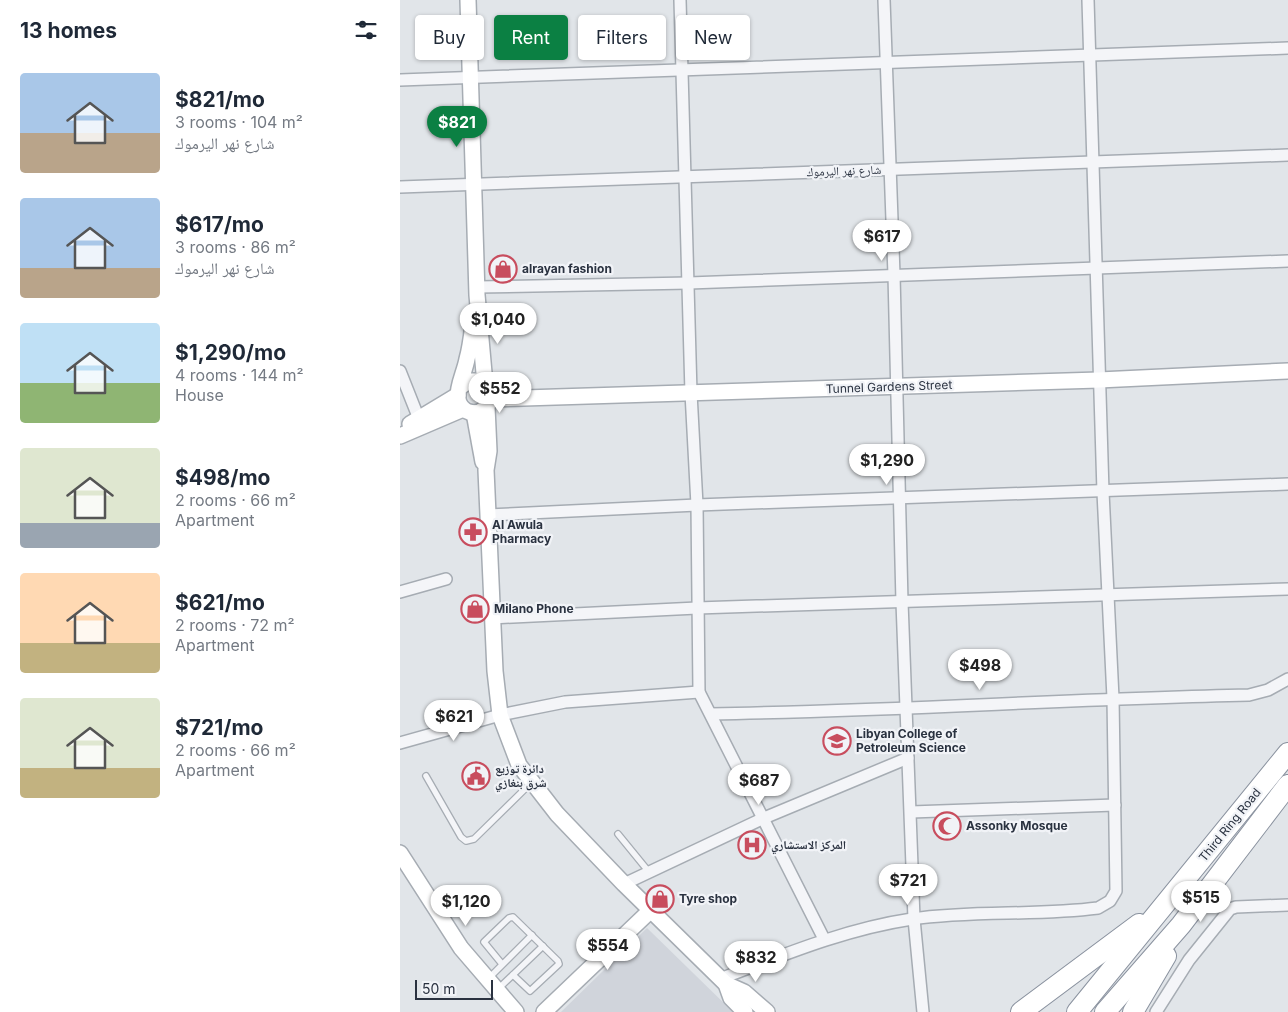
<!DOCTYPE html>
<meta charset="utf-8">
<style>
body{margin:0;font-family:Inter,"Noto Naskh Arabic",sans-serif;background:#f2f2f3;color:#1f2937;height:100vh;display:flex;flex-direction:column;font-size:19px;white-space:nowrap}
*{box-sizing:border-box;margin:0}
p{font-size:16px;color:#747a83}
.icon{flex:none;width:28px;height:28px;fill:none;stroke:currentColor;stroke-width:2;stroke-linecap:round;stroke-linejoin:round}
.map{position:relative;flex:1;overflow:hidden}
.sheet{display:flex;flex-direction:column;background:#fff;width:400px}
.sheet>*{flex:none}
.guide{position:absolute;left:15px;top:15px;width:475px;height:45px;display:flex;gap:10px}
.scale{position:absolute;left:15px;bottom:12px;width:78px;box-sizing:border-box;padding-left:5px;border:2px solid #2a3240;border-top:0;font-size:14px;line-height:18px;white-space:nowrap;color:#2a3240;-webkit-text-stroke:4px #f1f3f7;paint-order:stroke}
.price{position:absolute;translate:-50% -42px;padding:0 11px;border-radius:18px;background:#fff;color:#222;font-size:16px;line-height:32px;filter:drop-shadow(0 1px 2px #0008)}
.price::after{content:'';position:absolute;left:50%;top:30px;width:15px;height:11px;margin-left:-8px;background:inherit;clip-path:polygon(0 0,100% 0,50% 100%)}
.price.active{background:#0b8043;color:#fff}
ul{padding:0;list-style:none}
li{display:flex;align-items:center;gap:15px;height:125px;padding:0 20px}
li span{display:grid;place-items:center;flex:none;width:140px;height:100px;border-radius:5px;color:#555}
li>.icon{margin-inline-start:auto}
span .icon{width:60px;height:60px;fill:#fffc;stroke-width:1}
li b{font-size:21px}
h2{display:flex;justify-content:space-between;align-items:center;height:60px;padding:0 20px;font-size:21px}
.pill{padding:0 18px;border-radius:5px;background:#fff;box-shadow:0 1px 4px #0004;font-size:18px;line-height:45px}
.pill.active{background:#0b8043;color:#fff}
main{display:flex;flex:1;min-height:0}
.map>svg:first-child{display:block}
.built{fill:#d0d4db}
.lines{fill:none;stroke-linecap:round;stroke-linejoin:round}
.lane-casing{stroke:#a6acb3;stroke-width:8}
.street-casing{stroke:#a6acb3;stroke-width:14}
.secondary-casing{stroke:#a6acb3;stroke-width:18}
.highway-casing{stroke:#8a929f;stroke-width:22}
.lane{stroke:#f4f5f8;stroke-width:5.5}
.street{stroke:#f4f5f8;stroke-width:11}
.secondary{stroke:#fff;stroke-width:15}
.highway{stroke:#fff;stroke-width:20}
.labels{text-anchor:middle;stroke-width:4.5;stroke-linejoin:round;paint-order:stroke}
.street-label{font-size:12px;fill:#2a3240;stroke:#f1f3f7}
.poi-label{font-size:12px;font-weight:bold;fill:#2a3240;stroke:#f1f3f7;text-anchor:start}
</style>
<main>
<section class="sheet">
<h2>13 homes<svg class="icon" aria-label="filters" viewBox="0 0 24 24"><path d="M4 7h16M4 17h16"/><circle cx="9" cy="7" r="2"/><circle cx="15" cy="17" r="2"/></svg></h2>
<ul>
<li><span style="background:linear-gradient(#a9c7e8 60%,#b9a48a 0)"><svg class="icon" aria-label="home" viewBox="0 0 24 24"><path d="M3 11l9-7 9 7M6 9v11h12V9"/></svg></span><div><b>$821/mo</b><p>3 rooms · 104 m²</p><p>شارع نهر اليرموك</p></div></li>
<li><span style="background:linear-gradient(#a9c7e8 70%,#b9a48a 0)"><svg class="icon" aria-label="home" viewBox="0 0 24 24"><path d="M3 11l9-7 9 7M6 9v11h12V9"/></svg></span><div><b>$617/mo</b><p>3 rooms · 86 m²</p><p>شارع نهر اليرموك</p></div></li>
<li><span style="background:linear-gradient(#bfe0f5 60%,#8fb573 0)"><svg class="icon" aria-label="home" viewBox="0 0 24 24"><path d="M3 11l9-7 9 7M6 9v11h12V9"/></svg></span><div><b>$1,290/mo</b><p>4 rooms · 144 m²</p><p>House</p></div></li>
<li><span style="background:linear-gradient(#dfe7d0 75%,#9aa5b1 0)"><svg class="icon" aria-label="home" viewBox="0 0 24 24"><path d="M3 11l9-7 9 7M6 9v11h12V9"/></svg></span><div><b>$498/mo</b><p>2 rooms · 66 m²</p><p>Apartment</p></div></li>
<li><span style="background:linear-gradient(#ffd9b3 70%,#c2b280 0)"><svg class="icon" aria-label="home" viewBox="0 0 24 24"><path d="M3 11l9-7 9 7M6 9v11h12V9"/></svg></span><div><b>$621/mo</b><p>2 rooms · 72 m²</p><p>Apartment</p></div></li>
<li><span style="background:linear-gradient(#dfe7d0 70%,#c2b280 0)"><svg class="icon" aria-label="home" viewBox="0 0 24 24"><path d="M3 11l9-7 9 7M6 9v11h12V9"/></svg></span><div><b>$721/mo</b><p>2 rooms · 66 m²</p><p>Apartment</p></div></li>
</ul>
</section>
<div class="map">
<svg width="888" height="1012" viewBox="0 0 888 1012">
<rect width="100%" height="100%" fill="#e1e5e9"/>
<polygon class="built" points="247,928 333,1012 161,1012"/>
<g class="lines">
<g class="lane-casing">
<g id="lane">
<polyline points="26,776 61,837 66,841 74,839 131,783"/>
<polyline points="218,834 249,872"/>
<polyline points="102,964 84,942 109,918 113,917 158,961 159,964 130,991 113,975"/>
<polyline points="89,978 132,935"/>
<polyline points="97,990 143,946"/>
</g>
</g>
<g class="street-casing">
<g id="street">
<polyline points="280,0 291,393 297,505 299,692 424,939"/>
<polyline points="484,0 494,275 502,602 514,919 523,1012"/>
<polyline points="0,80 888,48"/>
<polyline points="0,187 888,155"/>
<polyline points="77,287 289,283 888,261"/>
<polyline points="0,371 19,419"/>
<polyline points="88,515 297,505 888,484"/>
<polyline points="0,592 46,579"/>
<polyline points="91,618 297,608 888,589"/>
<path d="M311,714C491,711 670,699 849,695L868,690L888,679"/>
<polyline points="0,743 100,715 165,702 299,692"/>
<polyline points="511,812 715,805"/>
<polyline points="224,884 364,818 508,758"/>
<path d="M320,979C383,955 445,929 512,919C573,910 636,916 698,908L710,901L716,891L713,698L703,492L688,0"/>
<polyline points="756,1012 789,960 830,909 836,907 888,905"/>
</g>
</g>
<g class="secondary-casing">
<g id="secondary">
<polyline points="68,0 77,295 85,384"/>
<path d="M60,387L69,381H81L90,391C92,403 83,416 69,412C63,410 58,404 58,398C57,386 65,371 67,359C71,345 72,331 74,316"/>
<polyline points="90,399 699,380 888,371"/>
<polyline points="87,407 89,451 86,470 95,671 100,715 119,765 157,814 224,884 326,984 331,998 345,1012"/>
<polyline points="74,413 83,462"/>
<polyline points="10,424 58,395"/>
<polyline points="0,436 63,409"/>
<polyline points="0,853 61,948 116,1012"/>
<polyline points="326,984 344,992 367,1012"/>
<polyline points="144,1012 252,909"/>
</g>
</g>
<g class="highway-casing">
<g id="highway">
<polyline points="621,1012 739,924"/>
<polyline points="677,1012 888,753"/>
<polyline points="705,1012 781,925 888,785"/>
<polyline points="733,1012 766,956"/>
</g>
</g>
<use href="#lane" class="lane"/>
<use href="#street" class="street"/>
<use href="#secondary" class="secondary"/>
<use href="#highway" class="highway"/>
</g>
<defs>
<g id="shop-ring" transform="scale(1.4375)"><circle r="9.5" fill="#f1f3f7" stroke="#c84d5e" stroke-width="1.5"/><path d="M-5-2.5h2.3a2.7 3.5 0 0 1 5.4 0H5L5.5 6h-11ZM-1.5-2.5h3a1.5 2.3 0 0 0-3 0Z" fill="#c84d5e"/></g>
<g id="pharmacy-ring" transform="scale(1.4375)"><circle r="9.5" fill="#f1f3f7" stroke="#c84d5e" stroke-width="1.5"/><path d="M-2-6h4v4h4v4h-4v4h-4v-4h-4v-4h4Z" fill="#c84d5e"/></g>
<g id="university-ring" transform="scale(1.4375)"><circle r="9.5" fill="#f1f3f7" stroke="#c84d5e" stroke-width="1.5"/><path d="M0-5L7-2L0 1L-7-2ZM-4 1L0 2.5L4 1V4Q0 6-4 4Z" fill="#c84d5e"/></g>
<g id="civic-ring" transform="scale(1.4375)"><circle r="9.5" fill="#f1f3f7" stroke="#c84d5e" stroke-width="1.5"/><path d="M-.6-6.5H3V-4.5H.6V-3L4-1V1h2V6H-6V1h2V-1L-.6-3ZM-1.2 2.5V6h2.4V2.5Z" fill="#c84d5e"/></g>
<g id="mosque-ring" transform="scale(1.4375)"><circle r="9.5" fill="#f1f3f7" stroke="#c84d5e" stroke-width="1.5"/><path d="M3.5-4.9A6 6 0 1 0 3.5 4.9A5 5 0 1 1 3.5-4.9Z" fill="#c84d5e"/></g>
<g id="hospital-ring" transform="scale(1.4375)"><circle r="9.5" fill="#f1f3f7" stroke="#c84d5e" stroke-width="1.5"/><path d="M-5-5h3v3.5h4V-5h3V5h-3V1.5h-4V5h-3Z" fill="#c84d5e"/></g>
</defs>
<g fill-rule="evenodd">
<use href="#shop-ring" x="103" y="269"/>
<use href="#pharmacy-ring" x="73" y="532"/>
<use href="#shop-ring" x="75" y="609"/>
<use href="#university-ring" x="437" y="741"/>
<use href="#civic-ring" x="76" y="776"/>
<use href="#mosque-ring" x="547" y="826"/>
<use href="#hospital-ring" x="352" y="845"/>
<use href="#shop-ring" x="260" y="899"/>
</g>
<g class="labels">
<g class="street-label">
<text transform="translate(444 171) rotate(-2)" y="4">شارع نهر اليرموك</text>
<text transform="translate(489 387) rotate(-2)" y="4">Tunnel Gardens Street</text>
<text transform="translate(830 825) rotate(-51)" y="4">Third Ring Road</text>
</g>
<g class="poi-label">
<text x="122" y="273">alrayan fashion</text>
<text x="92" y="529">Al Awula<tspan x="92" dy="14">Pharmacy</tspan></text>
<text x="94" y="613">Milano Phone</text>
<text x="456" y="738">Libyan College of<tspan x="456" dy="14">Petroleum Science</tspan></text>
<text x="95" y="773">دائرة توزيع<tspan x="95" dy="14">شرق بنغازي</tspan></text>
<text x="566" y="830">Assonky Mosque</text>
<text x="371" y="849">المركز الاستشاري</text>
<text x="279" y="903">Tyre shop</text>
</g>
</g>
</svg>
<div class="scale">50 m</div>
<b class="price active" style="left:57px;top:148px">$821</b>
<b class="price" style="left:482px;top:262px">$617</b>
<b class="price" style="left:98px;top:345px">$1,040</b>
<b class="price" style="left:100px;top:414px">$552</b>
<b class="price" style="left:487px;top:486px">$1,290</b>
<b class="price" style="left:580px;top:691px">$498</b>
<b class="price" style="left:54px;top:742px">$621</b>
<b class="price" style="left:359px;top:806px">$687</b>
<b class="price" style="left:508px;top:906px">$721</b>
<b class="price" style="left:801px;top:923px">$515</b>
<b class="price" style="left:66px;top:927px">$1,120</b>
<b class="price" style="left:208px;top:971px">$554</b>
<b class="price" style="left:356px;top:983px">$832</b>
<div class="guide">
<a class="pill">Buy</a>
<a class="pill active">Rent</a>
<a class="pill">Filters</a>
<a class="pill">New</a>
</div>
</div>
</main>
